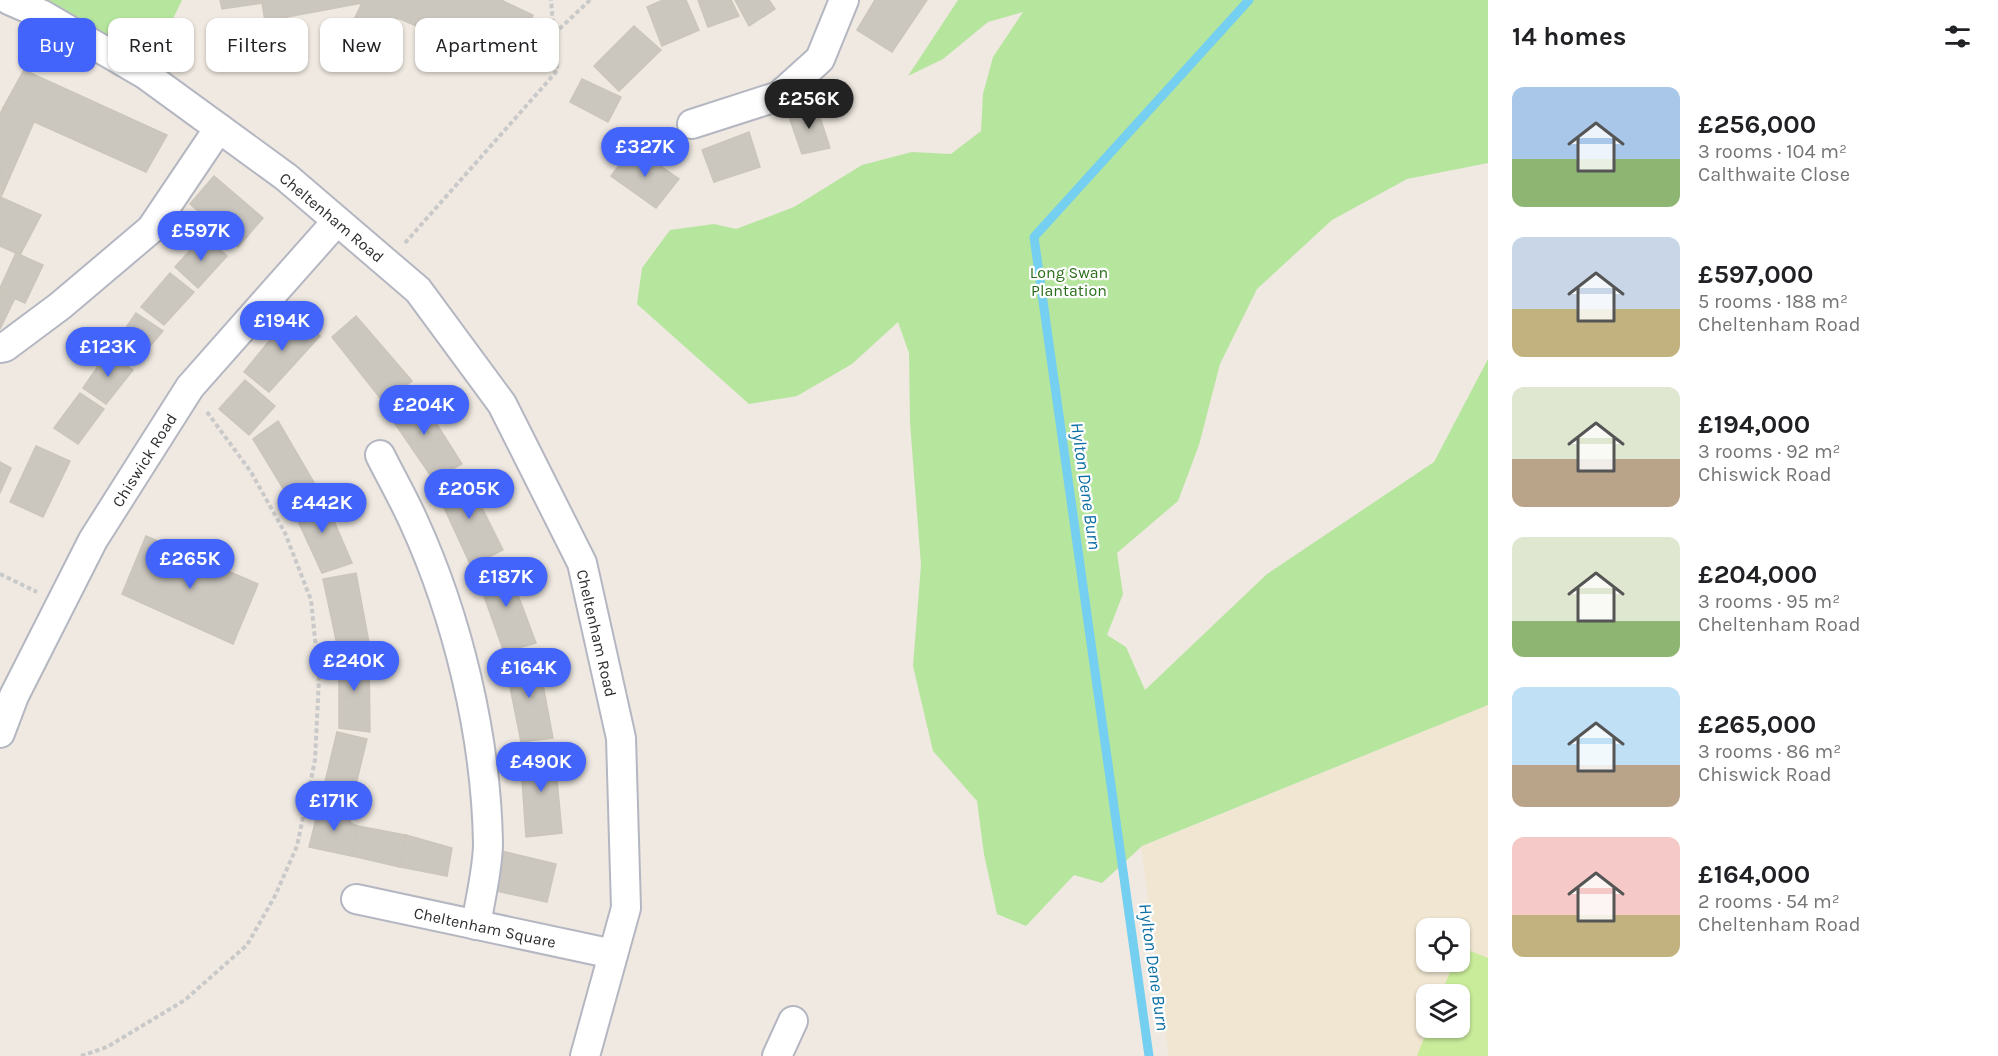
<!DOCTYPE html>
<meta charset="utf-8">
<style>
body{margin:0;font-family:Karla,sans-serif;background:#f2f2f2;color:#202124;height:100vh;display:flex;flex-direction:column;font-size:22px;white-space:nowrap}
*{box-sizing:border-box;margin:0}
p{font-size:20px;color:#757577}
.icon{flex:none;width:33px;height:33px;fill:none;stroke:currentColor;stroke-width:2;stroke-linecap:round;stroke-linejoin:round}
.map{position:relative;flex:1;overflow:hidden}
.panel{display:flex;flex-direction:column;background:#fff;width:510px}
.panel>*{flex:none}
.guide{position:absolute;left:18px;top:18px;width:570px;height:54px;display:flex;gap:12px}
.buttons{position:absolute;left:1416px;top:918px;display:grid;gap:12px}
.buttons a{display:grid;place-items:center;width:54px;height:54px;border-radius:12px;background:#fff;box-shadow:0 2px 4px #0004;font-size:30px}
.price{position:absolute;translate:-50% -51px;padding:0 14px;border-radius:21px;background:#4264fb;color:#fff;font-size:20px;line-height:39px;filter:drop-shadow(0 2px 3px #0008)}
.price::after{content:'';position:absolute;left:50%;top:36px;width:18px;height:14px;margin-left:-9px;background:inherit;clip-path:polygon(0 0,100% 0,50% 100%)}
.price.selected{background:#222;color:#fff}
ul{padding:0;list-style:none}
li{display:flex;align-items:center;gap:18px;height:150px;padding:0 24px}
li span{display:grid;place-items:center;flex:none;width:168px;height:120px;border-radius:12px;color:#555}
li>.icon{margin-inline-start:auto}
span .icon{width:72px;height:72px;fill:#fffc;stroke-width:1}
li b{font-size:26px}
h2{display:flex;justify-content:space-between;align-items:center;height:72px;padding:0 24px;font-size:26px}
.pill{padding:0 21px;border-radius:12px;background:#fff;box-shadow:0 2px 4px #0004;font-size:21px;line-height:54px}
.pill.selected{background:#4264fb;color:#fff}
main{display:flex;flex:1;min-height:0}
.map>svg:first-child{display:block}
.education{fill:#f0e6d1;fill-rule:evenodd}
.green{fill:#b6e59e}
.pitch{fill:#c9ec9a}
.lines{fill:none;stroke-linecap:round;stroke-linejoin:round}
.stream{stroke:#75cff0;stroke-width:9}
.building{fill:#cbc7bf;stroke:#cbc5ba;stroke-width:1.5}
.minor-casing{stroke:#b4b7c1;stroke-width:32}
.path{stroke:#c9c9c9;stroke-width:4;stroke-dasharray:4.5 3;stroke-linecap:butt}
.minor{stroke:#fff;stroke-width:28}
.labels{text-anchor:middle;stroke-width:4.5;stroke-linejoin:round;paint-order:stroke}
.street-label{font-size:16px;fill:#2e2e2e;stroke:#fff}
.park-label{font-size:16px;fill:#2c6e1b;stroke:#fff}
.water-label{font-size:18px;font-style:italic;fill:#0d6fa3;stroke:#fff}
</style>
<main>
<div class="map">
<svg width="1488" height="1056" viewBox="0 0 1488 1056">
<rect width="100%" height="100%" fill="#efe9e1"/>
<path class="education" d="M1488,705V1056H1169L1141,847ZM1426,928H1460V962H1426ZM1426,994H1460V1028H1426Z"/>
<g class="green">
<polygon points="9,0 182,0 146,75"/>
<polygon points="958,0 1488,0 1488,163 1407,179 1332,220 1257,289 1220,364 1199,445 1178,501 1117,553 1123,594 1107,635 1126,647 1145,690 1267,574 1434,462 1488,359 1488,705 1142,846 1102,883 1074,875 1026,926 997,914 984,854 977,801 933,751 913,666 921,565 910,423 909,353 898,322 852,364 797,396 749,404 637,304 642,268 670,230 714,224 736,229 794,207 862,165 912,152 951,154 981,131 983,94 993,57 1023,12 988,22 943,59 908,76"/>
</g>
<polygon class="pitch" points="1460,947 1488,958 1488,1056 1417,1056 1428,1028 1460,1028 1460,994 1441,994 1454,962 1460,962"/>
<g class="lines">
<polyline class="stream" points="1149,1056 1034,237 1249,0"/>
</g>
<g class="building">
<polygon points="220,0 501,0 533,15 511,67 398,18 381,53 345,38 362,3 265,21 262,3 222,9"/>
<polygon points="663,0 686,0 699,30 662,46 647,7"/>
<polygon points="698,0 731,0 739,16 708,27"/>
<polygon points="735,0 769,0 775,9 749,26"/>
<polygon points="875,0 927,0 892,52 857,30"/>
<polygon points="634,26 661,50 619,91 594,66"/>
<polygon points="24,70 167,135 146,172 3,108"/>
<polygon points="582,79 621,97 608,122 570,102"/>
<polygon points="816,105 830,148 802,154 788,114"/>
<polygon points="3,108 34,122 1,197 0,114"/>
<polygon points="749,132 760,167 714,182 702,150"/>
<polygon points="633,147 679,179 656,208 611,176"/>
<polygon points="214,176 263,218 238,247 190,204"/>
<polygon points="0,197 41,215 20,255 0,246"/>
<polygon points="204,235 227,256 198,288 175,267"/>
<polygon points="16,253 43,265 25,303 0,292 0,288"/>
<polygon points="170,273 194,292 164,325 141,307"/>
<polygon points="0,292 15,298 0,329"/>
<polygon points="294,310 320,336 269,392 244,372"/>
<polygon points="136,313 163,331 136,363 112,348"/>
<polygon points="356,316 412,381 384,403 332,337"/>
<polygon points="107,353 133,370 106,404 83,388"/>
<polygon points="245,380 275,406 249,435 219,409"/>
<polygon points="80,393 104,409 78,444 54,428"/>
<polygon points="417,393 462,464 433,479 387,412"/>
<polygon points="278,421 316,486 290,500 253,439"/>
<polygon points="36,446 70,461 43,517 10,502"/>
<polygon points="0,462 11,468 0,493"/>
<polygon points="465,474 503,550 471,566 436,490"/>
<polygon points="322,493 352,563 322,573 292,508"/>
<polygon points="146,536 258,584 233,644 122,594"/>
<polygon points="506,563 536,643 504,652 476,574"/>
<polygon points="356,573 370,648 338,649 323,579"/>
<polygon points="537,653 553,738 521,742 505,662"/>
<polygon points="369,654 370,732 339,728 339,655"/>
<polygon points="337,732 367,739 349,813 319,807"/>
<polygon points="554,748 562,833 526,837 520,751"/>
<polygon points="319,807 352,813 350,823 358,826 352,856 309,847"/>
<polygon points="358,826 406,835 400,867 352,856"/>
<polygon points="406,835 452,848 447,876 400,867"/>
<polygon points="493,849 556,864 547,902 487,889"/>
</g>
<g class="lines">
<g class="minor-casing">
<g id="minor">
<polyline points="9,0 43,15 146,75 286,177 418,290 502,404 582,563 621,738 626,908 585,1056"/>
<polyline points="692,124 779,96 820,59 844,0"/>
<polyline points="0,348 5,347 60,306 151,229 219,128"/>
<path d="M380,455C391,477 403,498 413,520C458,618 486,736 488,843C488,868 480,900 476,925"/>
<polyline points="0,733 14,696 93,540 190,387 337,221"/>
<polyline points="356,899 613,954"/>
<polyline points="777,1056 793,1021"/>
</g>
</g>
<g class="path">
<polyline points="554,34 590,0"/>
<polyline points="405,243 557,71 551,0"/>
<polyline points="0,574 37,592"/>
<polyline points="81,1056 107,1047 185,1000 247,945 275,896 297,846 315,760 319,678 311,600 285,533 251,472 207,412"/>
</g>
<use href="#minor" class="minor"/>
</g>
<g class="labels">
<g class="street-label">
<text transform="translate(332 217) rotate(40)" y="6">Cheltenham Road</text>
<text transform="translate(144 460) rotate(-58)" y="6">Chiswick Road</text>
<text transform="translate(597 633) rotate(77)" y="6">Cheltenham Road</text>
<text transform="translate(485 927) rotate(12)" y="6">Cheltenham Square</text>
</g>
<g class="park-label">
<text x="1069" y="278">Long Swan<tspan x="1069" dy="18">Plantation</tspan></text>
</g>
<g class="water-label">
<text transform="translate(1086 486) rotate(82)" y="6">Hylton Dene Burn</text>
<text transform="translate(1154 967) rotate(82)" y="6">Hylton Dene Burn</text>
</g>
</g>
</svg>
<div class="buttons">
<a><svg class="icon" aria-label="locate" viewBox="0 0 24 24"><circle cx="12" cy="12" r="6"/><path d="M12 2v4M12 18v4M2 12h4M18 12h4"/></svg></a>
<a><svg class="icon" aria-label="layers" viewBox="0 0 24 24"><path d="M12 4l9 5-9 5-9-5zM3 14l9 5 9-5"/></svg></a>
</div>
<b class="price selected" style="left:809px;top:130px">£256K</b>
<b class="price" style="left:645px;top:178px">£327K</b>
<b class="price" style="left:201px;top:262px">£597K</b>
<b class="price" style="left:282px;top:352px">£194K</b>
<b class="price" style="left:108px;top:378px">£123K</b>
<b class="price" style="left:424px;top:436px">£204K</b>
<b class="price" style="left:469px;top:520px">£205K</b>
<b class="price" style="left:322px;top:534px">£442K</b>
<b class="price" style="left:190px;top:590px">£265K</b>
<b class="price" style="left:506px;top:608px">£187K</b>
<b class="price" style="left:354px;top:692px">£240K</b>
<b class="price" style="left:529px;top:699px">£164K</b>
<b class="price" style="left:541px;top:793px">£490K</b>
<b class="price" style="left:334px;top:832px">£171K</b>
<div class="guide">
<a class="pill selected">Buy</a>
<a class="pill">Rent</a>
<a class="pill">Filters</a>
<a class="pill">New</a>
<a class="pill">Apartment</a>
</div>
</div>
<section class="panel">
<h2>14 homes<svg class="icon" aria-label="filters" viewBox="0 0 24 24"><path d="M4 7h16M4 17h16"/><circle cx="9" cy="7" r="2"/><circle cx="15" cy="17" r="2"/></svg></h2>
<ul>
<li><span style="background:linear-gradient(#a9c7e8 60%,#8fb573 0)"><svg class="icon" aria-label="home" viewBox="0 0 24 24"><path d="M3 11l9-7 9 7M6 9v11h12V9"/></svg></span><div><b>£256,000</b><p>3 rooms · 104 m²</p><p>Calthwaite Close</p></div></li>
<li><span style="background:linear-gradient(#c9d6e8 60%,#c2b280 0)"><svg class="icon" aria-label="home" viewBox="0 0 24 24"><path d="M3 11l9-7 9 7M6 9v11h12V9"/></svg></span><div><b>£597,000</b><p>5 rooms · 188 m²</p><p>Cheltenham Road</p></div></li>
<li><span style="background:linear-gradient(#dfe7d0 60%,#b9a48a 0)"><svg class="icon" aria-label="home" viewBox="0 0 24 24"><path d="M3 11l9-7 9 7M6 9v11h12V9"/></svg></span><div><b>£194,000</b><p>3 rooms · 92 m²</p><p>Chiswick Road</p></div></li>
<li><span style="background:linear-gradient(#dfe7d0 70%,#8fb573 0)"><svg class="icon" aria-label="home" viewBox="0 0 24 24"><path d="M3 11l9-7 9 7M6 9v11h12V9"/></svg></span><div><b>£204,000</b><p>3 rooms · 95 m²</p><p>Cheltenham Road</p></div></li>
<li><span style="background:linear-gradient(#bfe0f5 65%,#b9a48a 0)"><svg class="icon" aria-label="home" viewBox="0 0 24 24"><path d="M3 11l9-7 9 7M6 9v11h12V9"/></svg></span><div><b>£265,000</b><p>3 rooms · 86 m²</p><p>Chiswick Road</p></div></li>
<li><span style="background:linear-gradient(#f6c9c9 65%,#c2b280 0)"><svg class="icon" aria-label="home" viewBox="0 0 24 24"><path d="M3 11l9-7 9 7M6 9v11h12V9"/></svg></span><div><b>£164,000</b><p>2 rooms · 54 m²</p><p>Cheltenham Road</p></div></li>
</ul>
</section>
</main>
